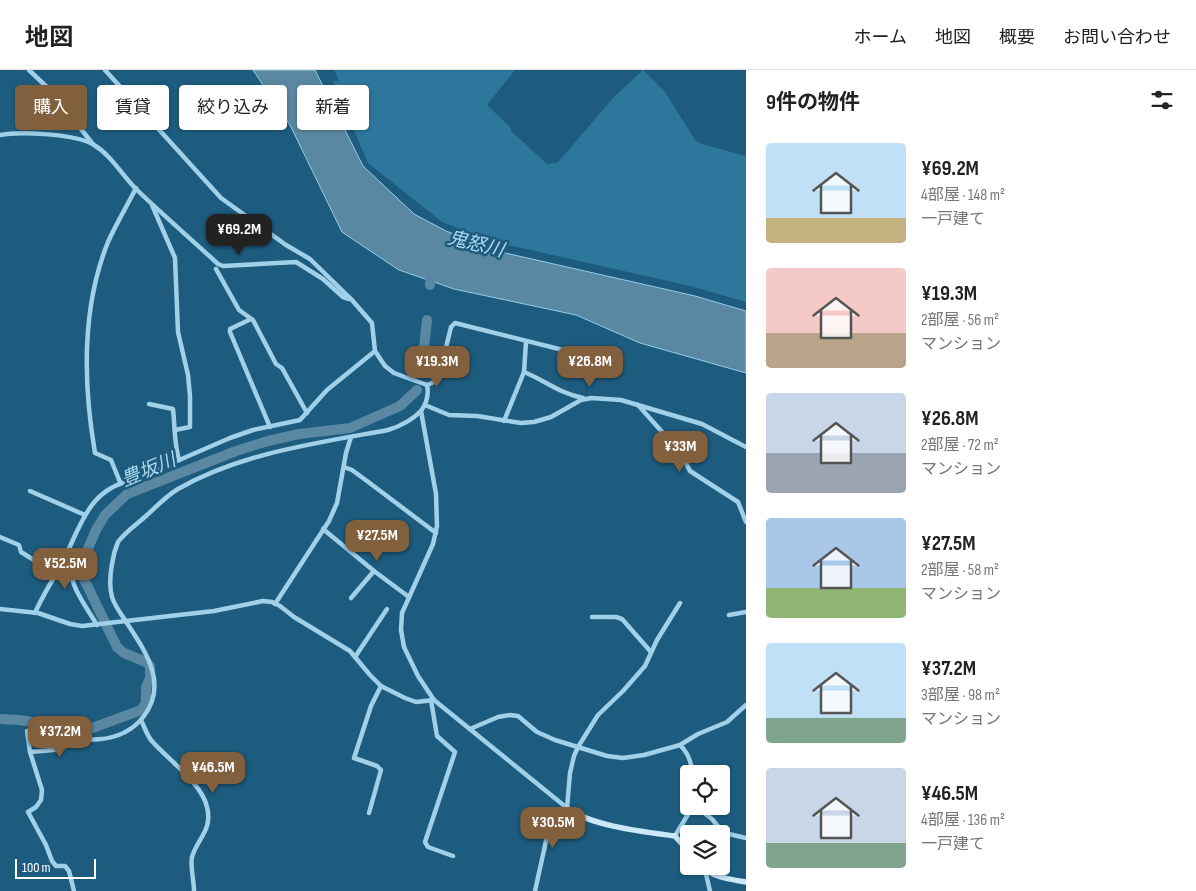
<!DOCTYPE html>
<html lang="ja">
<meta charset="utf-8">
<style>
body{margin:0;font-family:"Sofia Sans Condensed","Noto Sans JP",sans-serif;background:#f6f6f6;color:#222;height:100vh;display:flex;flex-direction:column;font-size:19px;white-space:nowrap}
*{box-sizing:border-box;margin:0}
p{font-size:16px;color:#767676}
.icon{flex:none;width:28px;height:28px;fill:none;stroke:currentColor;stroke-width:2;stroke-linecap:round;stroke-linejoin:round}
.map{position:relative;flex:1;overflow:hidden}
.panel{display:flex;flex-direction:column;background:#fff;width:450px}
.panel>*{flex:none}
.top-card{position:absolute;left:15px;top:15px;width:475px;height:45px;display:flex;gap:10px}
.fabs{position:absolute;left:680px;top:695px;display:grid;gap:10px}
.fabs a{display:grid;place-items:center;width:50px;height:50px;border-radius:5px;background:#fff;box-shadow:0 1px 4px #0004;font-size:25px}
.scale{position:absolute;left:15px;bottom:12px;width:81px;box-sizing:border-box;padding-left:5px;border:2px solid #fff;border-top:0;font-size:14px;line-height:18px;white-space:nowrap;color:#fff;-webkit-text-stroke:4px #1d5c7f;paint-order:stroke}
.price{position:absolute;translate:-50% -42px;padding:0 11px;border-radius:10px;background:#82603d;color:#fff;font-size:16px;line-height:32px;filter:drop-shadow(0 1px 2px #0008)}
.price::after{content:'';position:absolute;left:50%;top:30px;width:15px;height:11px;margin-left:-8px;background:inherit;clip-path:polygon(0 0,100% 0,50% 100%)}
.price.on{background:#222;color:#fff}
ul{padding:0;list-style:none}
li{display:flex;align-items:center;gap:15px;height:125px;padding:0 20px}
li span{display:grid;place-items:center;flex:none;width:140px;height:100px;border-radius:5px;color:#555}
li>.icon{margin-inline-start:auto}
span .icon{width:60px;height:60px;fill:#fffc;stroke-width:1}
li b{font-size:21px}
h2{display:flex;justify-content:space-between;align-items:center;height:60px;padding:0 20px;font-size:21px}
.chip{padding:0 18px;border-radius:5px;background:#fff;box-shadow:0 1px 4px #0004;font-size:18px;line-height:45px}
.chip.on{background:#82603d;color:#fff}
header{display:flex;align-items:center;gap:30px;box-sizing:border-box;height:70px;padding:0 25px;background:#fff;border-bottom:1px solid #e0e0e0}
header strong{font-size:24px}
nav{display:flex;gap:28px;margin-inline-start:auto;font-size:18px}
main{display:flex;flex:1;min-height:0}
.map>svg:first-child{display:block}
.green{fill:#2d769c}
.water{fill:#5a88a2;stroke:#94ceea}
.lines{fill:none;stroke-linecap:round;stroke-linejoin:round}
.river{stroke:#5a88a2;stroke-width:10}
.street{stroke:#a1d0e9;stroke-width:4.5}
.secondary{stroke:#cce7f7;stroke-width:5.5}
.labels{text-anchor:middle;stroke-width:5;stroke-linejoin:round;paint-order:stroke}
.water-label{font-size:19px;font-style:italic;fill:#acd9f0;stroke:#1d5c7f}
</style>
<header>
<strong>地図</strong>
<nav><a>ホーム</a><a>地図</a><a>概要</a><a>お問い合わせ</a></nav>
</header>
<main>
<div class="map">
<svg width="746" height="821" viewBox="0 0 746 821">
<rect width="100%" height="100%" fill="#1d5c7f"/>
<polygon class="green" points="334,0 515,0 487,35 511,58 510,60 547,94 558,92 614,27 643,0 665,22 695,70 702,74 746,86 746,232 690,216 495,172 442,152 368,93 333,11 339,11"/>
<polygon class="water" points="253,0 315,0 363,96 414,144 446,161 501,182 695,226 746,241 746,303 640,273 576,245 454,219 399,200 342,162 291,57"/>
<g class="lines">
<g class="river">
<polyline points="430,215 431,198"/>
<polyline points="423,287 427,250"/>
<polyline points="0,649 19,650 87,660 141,640 146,633 146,617 150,608 150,596 146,592 124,583 117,577 84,509 83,490 96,460 105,445 127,424 236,381 268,371 299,364 350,358 400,336 417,320"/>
</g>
<g class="street">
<polyline points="29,0 50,20 92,73"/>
<path d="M105,0L221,128L286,175L310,189L351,229L372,253L375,281L385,296L394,303L427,315C429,325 427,333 421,341L436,424L437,456L433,474L402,543L401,560L404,577L418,606L434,630L567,738"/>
<path d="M0,65C20,61 77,64 94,75C111,85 122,105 136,119C163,145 191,169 218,194L223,196L296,192L323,209L343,227L349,229"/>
<polyline points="152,135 175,188 178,262 188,305 190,326 190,357 175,360"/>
<polyline points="216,199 239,240 253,250 276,294 282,298 307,343"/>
<polyline points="251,249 230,259 230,262 270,357"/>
<path d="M524,302C544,310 561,324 583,328"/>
<polyline points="427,315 434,312 441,298 451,257 455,253 583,285"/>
<path d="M149,334L173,339C175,356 174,373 179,390"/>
<polyline points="425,335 449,345 477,346 521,353 534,352 551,347 581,330 591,328 621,330 702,354 746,377"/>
<polyline points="638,335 680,382 690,401 738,432 746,452"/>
<polyline points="504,351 524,302 526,272"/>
<polyline points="344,397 352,400 367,411 436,463"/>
<path d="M120,412L111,390L95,383C83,313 81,239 108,172C116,154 127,136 136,118"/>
<polyline points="30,421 85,445"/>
<polyline points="323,459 374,501"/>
<polyline points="0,467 19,475 21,482 37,492 59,497"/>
<path d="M70,479C67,514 80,527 97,555"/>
<polyline points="351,528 374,501 409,527"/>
<polyline points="275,534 329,451 337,433 346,383 351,367"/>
<polyline points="0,539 38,543 70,554 82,556 214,541 263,531 272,532 280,536 294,547 350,581 370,605 381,616 405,628 416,632 434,630"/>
<path d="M35,543C43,524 54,509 63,491C81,456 88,419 133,410L230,368L253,360L300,350L327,320L375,281"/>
<polyline points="729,545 746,542"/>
<polyline points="592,547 616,547 622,549 651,582"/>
<polyline points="355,587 387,539"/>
<polyline points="431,630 437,666 455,682 425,772 428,777 453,786"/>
<path d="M141,650C144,656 147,665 151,670C167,689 202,713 207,737C213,760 197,769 192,787C190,797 194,810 194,821"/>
<polyline points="470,659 498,647 510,645 518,646 537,662 555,670 607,686 623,688 644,685 680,675 698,664 727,652 746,635"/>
<path d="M680,675C688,683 692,692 692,704"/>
<polyline points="30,682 53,680 84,670"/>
<polyline points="695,736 712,749 720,759 729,764 746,768"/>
<polyline points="369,743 381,700 377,696 354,688 371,636 381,616"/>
<polyline points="675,766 693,736"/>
<polyline points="705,800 710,821"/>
<path d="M74,821L69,801L65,796H56L52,791L46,775L28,742L36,737L41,730L42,720L30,682L27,661C66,667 116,683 144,646C170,611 142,577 123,547C119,541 114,534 112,527C109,516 110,505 112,494C113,487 115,479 118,472C125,462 137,454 146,446C156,437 166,426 178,419C241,383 317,373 388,360C401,356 411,351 421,341"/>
<polyline points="535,821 548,762 567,738 570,703 574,686 578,677 598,645 623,621 645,596 657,570 680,533"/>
</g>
<g class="secondary">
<path d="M567,738C590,756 646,762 675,766L689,782"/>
<path d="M701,796C714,808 729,809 746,812"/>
</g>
</g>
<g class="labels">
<g class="water-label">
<text transform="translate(476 173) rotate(14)" y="7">鬼怒川</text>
<text transform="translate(148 399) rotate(-23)" y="7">豊坂川</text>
</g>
</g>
</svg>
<div class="fabs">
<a><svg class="icon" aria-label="locate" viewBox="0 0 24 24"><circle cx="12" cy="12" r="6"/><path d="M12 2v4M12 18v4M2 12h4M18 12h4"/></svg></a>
<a><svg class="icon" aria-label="layers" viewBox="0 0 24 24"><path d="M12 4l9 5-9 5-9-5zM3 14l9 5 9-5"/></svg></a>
</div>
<div class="scale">100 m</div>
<b class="price on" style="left:239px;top:186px">¥69.2M</b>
<b class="price" style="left:437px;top:318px">¥19.3M</b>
<b class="price" style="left:590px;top:318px">¥26.8M</b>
<b class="price" style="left:680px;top:403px">¥33M</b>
<b class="price" style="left:377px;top:492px">¥27.5M</b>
<b class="price" style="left:65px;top:520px">¥52.5M</b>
<b class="price" style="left:60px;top:688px">¥37.2M</b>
<b class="price" style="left:213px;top:724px">¥46.5M</b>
<b class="price" style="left:553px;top:779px">¥30.5M</b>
<div class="top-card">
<a class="chip on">購入</a>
<a class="chip">賃貸</a>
<a class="chip">絞り込み</a>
<a class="chip">新着</a>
</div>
</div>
<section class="panel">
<h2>9件の物件<svg class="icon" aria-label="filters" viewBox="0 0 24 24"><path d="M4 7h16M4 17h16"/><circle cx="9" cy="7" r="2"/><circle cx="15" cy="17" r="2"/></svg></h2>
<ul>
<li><span style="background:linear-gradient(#bfe0f5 75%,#c2b280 0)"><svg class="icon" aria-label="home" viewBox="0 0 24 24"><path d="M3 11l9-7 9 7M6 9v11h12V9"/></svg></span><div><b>¥69.2M</b><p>4部屋 · 148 m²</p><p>一戸建て</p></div></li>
<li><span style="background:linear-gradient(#f6c9c9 65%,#b9a48a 0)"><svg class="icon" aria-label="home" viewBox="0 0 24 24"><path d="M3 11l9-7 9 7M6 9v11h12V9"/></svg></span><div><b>¥19.3M</b><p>2部屋 · 56 m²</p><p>マンション</p></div></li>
<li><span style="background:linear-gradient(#c9d6e8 60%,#9aa5b1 0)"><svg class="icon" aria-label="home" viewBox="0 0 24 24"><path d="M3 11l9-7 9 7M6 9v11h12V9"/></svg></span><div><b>¥26.8M</b><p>2部屋 · 72 m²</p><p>マンション</p></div></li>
<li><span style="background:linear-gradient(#a9c7e8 70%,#8fb573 0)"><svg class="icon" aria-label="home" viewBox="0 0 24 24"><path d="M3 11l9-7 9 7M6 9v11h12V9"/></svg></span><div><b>¥27.5M</b><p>2部屋 · 58 m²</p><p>マンション</p></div></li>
<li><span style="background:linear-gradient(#bfe0f5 75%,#7fa58c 0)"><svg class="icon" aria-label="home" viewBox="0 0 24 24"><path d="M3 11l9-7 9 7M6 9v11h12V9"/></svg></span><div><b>¥37.2M</b><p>3部屋 · 98 m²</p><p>マンション</p></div></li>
<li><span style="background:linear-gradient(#c9d6e8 75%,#7fa58c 0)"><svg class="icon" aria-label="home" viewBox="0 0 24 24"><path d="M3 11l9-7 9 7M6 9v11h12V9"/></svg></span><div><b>¥46.5M</b><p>4部屋 · 136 m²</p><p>一戸建て</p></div></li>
</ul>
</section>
</main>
